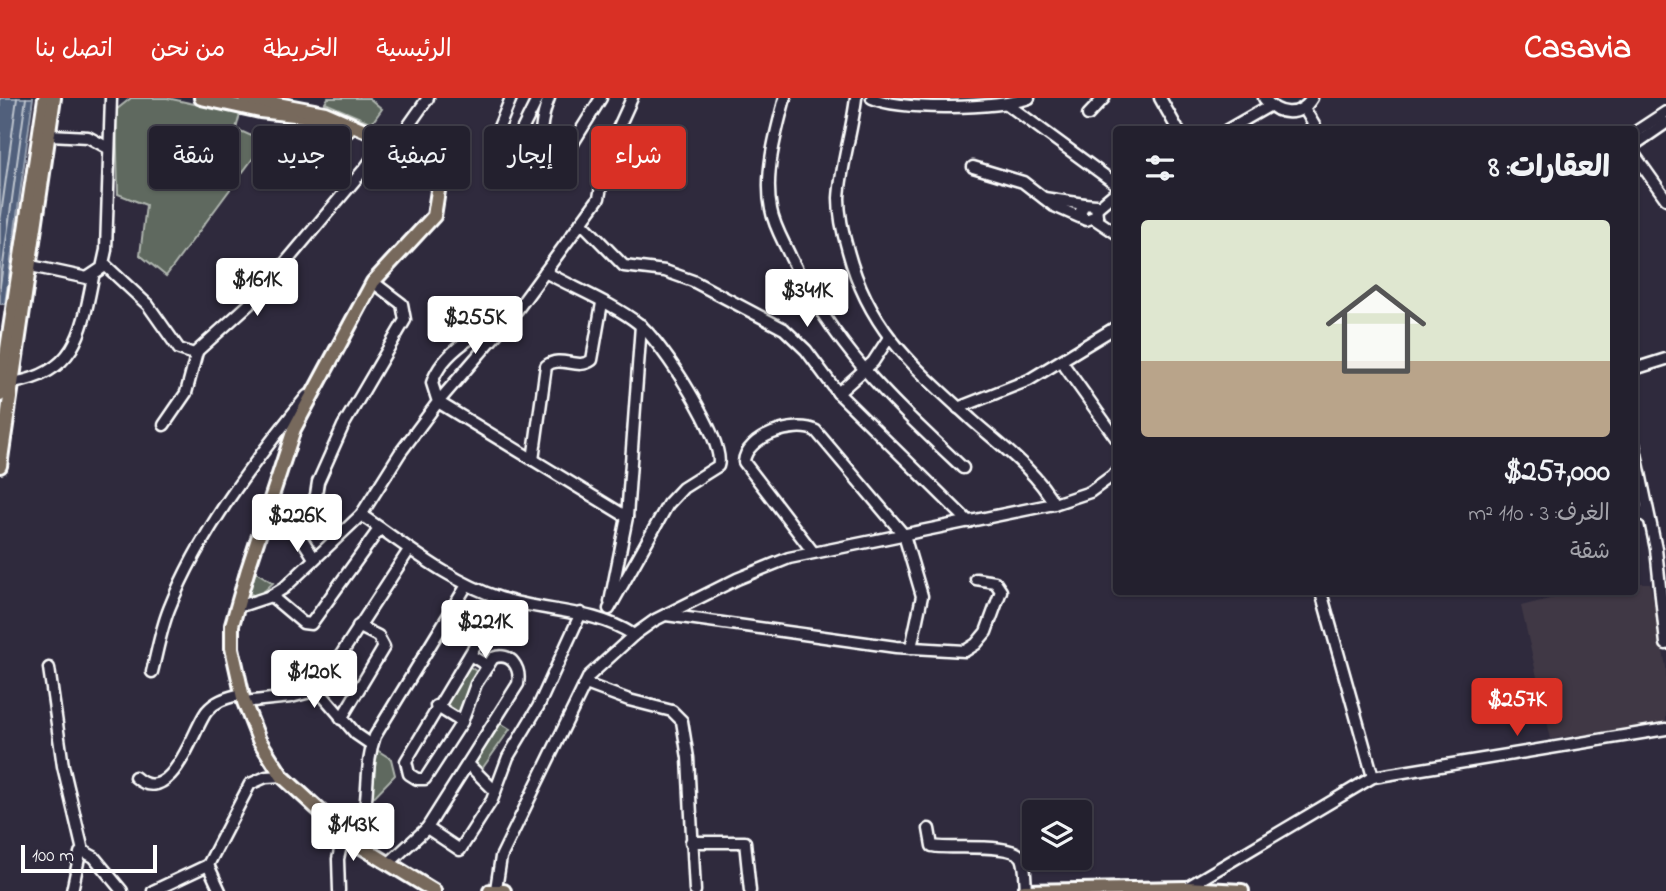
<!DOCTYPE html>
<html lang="ar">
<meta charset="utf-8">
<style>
body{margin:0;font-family:"Indie Flower","Playpen Sans Arabic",sans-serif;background:#2f2d3a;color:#f1f3f6;direction:rtl;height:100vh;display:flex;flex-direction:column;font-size:26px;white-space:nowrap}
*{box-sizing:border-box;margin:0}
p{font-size:23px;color:#a3a3aa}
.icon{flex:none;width:38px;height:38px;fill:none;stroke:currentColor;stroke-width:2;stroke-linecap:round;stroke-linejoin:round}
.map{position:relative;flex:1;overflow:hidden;direction:ltr}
.sheet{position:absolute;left:1113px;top:28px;width:525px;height:469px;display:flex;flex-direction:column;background:#23202e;border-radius:7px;box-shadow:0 2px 5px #0004,0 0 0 2px #403e4a;direction:rtl}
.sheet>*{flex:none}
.banner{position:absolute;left:21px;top:28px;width:665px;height:63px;direction:rtl;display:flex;gap:14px}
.controls{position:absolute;left:1022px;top:702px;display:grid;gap:14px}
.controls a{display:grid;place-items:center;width:70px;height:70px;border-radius:7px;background:#23202e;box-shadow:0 2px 5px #0004,0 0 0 2px #403e4a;font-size:35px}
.scale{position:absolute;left:21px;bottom:18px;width:136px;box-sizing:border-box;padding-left:7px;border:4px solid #fff;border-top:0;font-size:19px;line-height:24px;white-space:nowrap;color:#fff;-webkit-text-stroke:5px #2f2a3d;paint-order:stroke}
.price{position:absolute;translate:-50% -60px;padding:0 16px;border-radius:7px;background:#fff;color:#222;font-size:23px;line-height:46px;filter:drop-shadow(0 2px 4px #0008)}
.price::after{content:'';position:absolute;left:50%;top:42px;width:21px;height:16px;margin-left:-10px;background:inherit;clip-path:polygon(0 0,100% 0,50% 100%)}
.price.current{background:#d93025;color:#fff}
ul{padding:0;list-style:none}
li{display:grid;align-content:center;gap:14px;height:371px;padding:0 28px}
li+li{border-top:2px solid #403e4a}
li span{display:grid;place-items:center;height:217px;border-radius:7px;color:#555}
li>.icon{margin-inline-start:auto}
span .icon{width:126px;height:126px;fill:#fffc;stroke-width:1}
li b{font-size:30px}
h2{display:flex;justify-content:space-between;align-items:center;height:84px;padding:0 28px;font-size:30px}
.chip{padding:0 24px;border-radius:7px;background:#23202e;box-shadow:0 2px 5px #0004,0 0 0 2px #403e4a;font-size:24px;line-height:63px}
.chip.current{background:#d93025;color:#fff}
header{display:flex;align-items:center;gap:42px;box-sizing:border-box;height:98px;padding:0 35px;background:#d93025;color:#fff}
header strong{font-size:33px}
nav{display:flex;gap:38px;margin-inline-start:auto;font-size:24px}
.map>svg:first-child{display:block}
.built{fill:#403945}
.green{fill:#5e695e;stroke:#aeb4ae;stroke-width:2}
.water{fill:#51617c;stroke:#97a0b0;stroke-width:2}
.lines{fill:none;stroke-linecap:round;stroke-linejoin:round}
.shore{stroke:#b9c0cb;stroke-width:2}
.minor-casing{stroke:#fff;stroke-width:15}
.major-casing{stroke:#fff;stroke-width:18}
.minor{stroke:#2f2a3d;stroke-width:10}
.major{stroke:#77695c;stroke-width:12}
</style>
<header>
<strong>Casavia</strong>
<nav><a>الرئيسية</a><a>الخريطة</a><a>من نحن</a><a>اتصل بنا</a></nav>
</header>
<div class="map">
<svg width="1666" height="793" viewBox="0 0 1666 793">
<rect width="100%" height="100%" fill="#2f2a3d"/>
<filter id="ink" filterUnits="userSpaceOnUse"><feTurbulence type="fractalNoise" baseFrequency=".0143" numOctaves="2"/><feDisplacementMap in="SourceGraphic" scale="14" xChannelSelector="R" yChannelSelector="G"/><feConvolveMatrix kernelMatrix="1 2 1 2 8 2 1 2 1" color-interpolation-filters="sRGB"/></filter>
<g filter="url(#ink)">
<polygon class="built" points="1635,485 1650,485 1666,569 1666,625 1551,641 1521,508 1578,494 1634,494"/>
<g class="green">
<polygon points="131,0 167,0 240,16 236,31 265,44 166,178 140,157 146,107 118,96 116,12"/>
<polygon points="328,0 369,0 382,11 372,25 325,5"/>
<polygon points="256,474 273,485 258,499 248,495"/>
<polygon points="466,566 476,573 457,617 440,606"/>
<polygon points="499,624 510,631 482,671 472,665"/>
<polygon points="377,652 391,661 395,677 371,702"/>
</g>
<polygon class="water" points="0,0 33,0 5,206 0,206"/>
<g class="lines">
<g class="shore">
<polyline points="0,124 17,0"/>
<polyline points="0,188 26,0"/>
</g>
<g class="minor-casing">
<g id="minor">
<polyline points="511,0 497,34 505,46 518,40 538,0"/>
<path d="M549,0C540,22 539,49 541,72L547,77L560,66L601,0"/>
<path d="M785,0C776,34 764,76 771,111C774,129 784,144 791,160C837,253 890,301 963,370"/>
<path d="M856,0C852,34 841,67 839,100C839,119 843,136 848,153C869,232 914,269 972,322C1000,347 1036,372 1054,406"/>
<path d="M872,0C901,13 999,11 1029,0"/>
<polyline points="1160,0 1178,32"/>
<path d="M1264,0C1277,18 1300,20 1312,0"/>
<polyline points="1007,6 1116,86"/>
<polyline points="1304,10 1317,32"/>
<polyline points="1088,17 1104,0"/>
<polyline points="1227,32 1269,8"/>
<polyline points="1634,35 1666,14"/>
<polyline points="50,37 88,39 108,50"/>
<polyline points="397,44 428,0"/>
<polyline points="1634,47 1666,25"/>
<polyline points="1634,56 1666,101"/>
<polyline points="973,69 1023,84 1054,108 1086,122 1097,118 1096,107 1084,106 1080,115 1084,120"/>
<polyline points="1044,100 1084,106"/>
<polyline points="1098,109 1116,94"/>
<polyline points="1095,121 1116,135"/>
<polyline points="581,124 624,168 665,173 693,183 784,231 806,252 838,295 969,424"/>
<polyline points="104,166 148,207 179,251 194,256 255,201 366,69 386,41"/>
<polyline points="31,168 87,180 102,170 106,152 111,0"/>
<polyline points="545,174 599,100 607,55 632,0"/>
<polyline points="1061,263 1116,340"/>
<polyline points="1634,271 1666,261"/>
<path d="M12,285C76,275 82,235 93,179"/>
<polyline points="838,295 873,264 888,241"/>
<polyline points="958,310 1029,282 1116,229"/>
<polyline points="164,327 186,295 197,254"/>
<polyline points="1634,346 1656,451 1666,546"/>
<path d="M533,362L546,268C561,256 577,273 592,262L602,205"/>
<polyline points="1634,409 1649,421"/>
<path d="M361,417C406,447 448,483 500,500C546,515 592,510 634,537"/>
<path d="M813,454L744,364C745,339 795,322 816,333L904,437L922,498L911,550"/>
<polyline points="314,460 302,441 301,433 316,397 318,384 343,328 405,222 402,206 373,184"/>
<polyline points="1321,494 1373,679"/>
<polyline points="271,498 303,525 311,526 380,430"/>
<path d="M503,501L406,663L409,676L417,681H425L462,624L476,586L493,560C511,553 521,570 518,586L427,730L460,752L492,702L508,659L538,609L581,515"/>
<polyline points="610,504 627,419 641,227"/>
<path d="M238,509L271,498L284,490L361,417L400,355L438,304L432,285C442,253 482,232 510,218"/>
<path d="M609,511L668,406L683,390L718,368C727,344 660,242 639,226C612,205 576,191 545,174L514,216L438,304L627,419"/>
<polyline points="666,517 896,549 965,553 976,546 986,534 1001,493 995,484 976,481"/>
<polyline points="470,557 488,568"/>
<polyline points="49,570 63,668 83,753"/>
<path d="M152,574C157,554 161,531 169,511C200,433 255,362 307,298"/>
<polyline points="586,586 629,602 672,613 682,623 688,660 695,793"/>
<polyline points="318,592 409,452"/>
<polyline points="244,604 291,599 318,592 356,636 372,647"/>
<polyline points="436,608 462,624"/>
<polyline points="341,621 384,549 378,538 358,528"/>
<polyline points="468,666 495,693"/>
<path d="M135,679C172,712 194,628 207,613C216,602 227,600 241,596"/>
<path d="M929,731L932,748C951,752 1014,744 1022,760C1026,769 1025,783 1026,793"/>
<polyline points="691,744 745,744 750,793"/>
<path d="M355,745C373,708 362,674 375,638L467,487"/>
<polyline points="388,766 427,730"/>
<polyline points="1186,790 1373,679 1666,631"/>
<polyline points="496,791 501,759 589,578 634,537 655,522 737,481 789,460 1054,406 1090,394 1116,375"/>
<polyline points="72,793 80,755 83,753 94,759 122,793"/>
<polyline points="153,793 208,767"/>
<polyline points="220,793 208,767 250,686 266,679 282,678"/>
<polyline points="339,793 338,761 344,735"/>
</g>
</g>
<g class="major-casing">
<g id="major">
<polyline points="201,0 260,13 312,19 348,32"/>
<polyline points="245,0 325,15 376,37 421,52 435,62 441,74 434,118 373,184 294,331 248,471 232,527 232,550 244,604 259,642 282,678 355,745 434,793"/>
<polyline points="0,297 45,0"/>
<polyline points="0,368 54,0"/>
<polyline points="490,793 504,793"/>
<polyline points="1024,793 1186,790 1242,793"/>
</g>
</g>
<use href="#minor" class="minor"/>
<use href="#major" class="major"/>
</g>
</g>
</svg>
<div class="controls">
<a><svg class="icon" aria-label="layers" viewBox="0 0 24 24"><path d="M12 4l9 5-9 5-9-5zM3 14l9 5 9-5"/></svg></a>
</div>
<div class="scale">100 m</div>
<b class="price" style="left:257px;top:220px">$161K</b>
<b class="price" style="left:807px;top:231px">$341K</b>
<b class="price" style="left:475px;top:258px">$255K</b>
<b class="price" style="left:297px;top:456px">$226K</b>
<b class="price" style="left:485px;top:562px">$221K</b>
<b class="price" style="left:314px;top:612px">$120K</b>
<b class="price current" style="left:1517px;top:640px">$257K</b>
<b class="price" style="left:353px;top:765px">$143K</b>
<div class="banner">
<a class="chip current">شراء</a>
<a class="chip">إيجار</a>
<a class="chip">تصفية</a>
<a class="chip">جديد</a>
<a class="chip">شقة</a>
</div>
<section class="sheet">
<h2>العقارات: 8<svg class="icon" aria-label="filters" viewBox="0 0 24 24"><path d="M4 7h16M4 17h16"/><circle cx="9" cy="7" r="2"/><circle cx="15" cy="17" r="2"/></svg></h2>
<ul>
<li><span style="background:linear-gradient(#dfe7d0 65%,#b9a48a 0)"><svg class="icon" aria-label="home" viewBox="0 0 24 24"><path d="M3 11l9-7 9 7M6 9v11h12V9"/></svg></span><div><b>$257,000</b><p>الغرف: 3 · 110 m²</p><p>شقة</p></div></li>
</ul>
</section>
</div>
